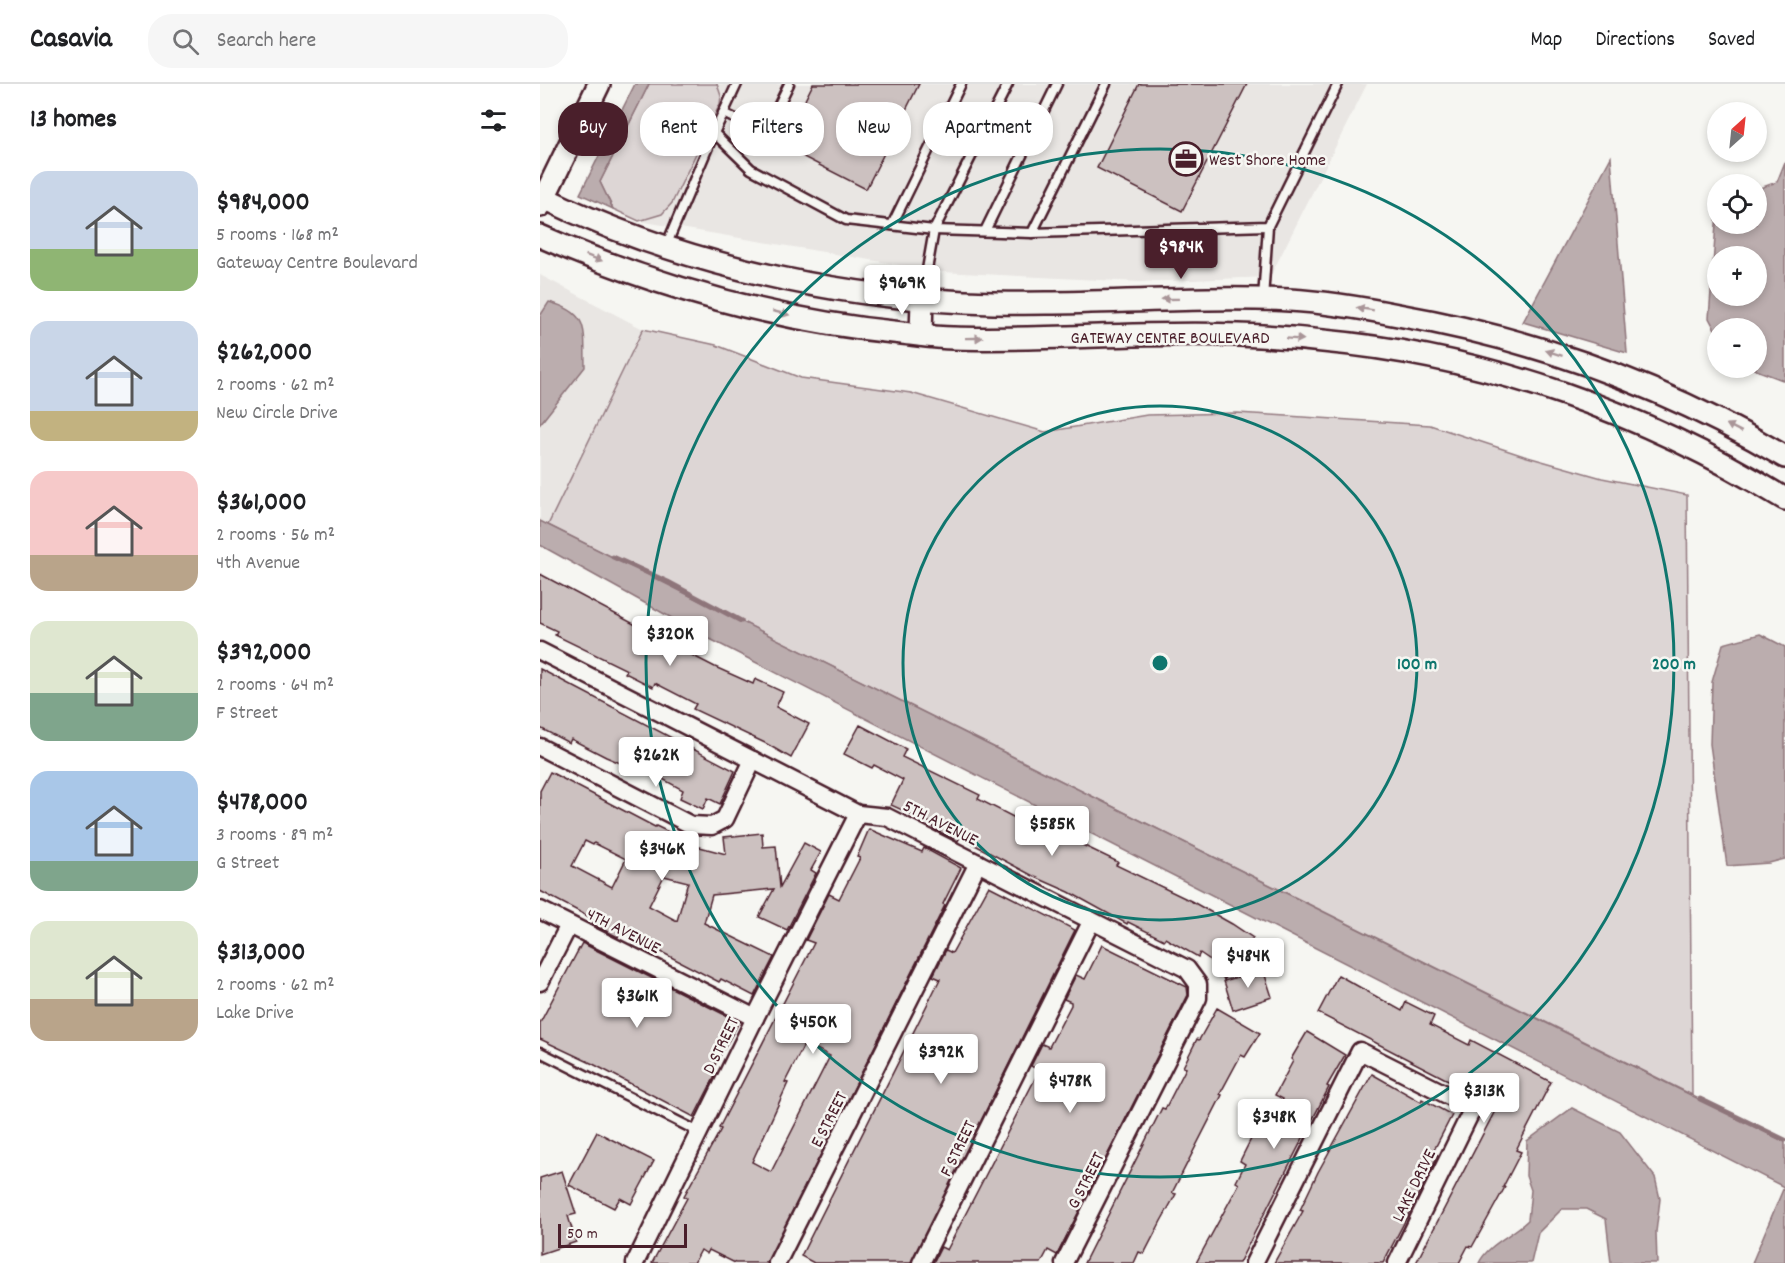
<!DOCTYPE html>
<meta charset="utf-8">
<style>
body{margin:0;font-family:Dekko,sans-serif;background:#f6f6f6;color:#202124;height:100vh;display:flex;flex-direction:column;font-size:22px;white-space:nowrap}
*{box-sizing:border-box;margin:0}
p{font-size:20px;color:#757577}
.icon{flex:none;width:33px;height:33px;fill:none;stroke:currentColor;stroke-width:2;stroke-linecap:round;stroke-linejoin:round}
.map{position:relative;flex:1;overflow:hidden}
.panel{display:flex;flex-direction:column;background:#fff;width:540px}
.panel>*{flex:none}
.banner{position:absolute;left:18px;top:18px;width:570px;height:54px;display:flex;gap:12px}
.needle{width:39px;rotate:27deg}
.tools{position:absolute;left:1167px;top:18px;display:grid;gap:12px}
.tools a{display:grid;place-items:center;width:60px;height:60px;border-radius:50%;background:#fff;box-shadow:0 3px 9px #0003;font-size:30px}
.scale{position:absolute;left:18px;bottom:15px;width:129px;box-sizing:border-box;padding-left:6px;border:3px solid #4a1f2b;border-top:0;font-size:16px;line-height:21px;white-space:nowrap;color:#4a1f2b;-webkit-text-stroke:4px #f6f6f2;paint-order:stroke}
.price{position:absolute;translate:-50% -51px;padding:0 14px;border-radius:6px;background:#fff;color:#222;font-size:20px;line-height:39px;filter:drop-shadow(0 2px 3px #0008)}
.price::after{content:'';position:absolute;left:50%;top:36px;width:18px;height:14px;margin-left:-9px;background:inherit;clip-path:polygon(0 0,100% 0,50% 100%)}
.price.on{background:#4a1f2b;color:#fff}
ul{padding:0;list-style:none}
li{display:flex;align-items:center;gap:18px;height:150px;padding:0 30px}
li span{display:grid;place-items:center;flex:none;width:168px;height:120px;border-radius:18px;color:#555}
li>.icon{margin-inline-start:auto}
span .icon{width:72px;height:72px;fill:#fffc;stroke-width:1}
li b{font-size:26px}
h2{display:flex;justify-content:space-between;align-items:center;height:72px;padding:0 30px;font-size:26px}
.chip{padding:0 21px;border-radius:24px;background:#fff;box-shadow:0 3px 9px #0003;font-size:21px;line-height:54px}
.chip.on{background:#4a1f2b;color:#fff}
header{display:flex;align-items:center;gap:36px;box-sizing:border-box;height:84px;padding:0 30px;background:#fff;border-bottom:2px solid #e0e0e0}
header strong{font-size:28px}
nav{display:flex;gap:33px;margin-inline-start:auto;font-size:21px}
.search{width:420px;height:54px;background:#f6f6f6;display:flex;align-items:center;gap:15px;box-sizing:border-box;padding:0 21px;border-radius:24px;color:#757577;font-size:22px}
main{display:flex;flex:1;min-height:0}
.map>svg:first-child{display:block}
.built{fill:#e9e6e3}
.green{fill:#ddd6d5;stroke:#947a80;stroke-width:1.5}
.water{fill:#bbadae;stroke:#8e747a;stroke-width:1.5;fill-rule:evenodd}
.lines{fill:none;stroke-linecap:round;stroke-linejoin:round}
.stream{stroke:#8e747a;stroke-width:5}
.building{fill:#ccc1c0;stroke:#4a1f2b;stroke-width:1.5;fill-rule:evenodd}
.service-casing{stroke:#4a1f2b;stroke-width:13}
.minor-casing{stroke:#4a1f2b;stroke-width:21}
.tertiary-casing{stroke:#4a1f2b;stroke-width:26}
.service{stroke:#f6f6f2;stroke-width:8}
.minor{stroke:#f6f6f2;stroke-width:16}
.tertiary{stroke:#f6f6f2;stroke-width:21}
.oneway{fill:#a99598}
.ring{fill:none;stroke:#0f766e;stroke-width:3}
.labels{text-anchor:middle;stroke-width:5;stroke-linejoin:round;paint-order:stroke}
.poi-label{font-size:18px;fill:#4a1f2b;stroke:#f6f6f2;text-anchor:start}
.street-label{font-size:18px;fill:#4a1f2b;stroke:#f6f6f2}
.centre{fill:#0f766e;stroke:#f6f6f2;stroke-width:3}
.ring-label{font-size:18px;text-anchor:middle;font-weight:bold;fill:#0f766e;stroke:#f6f6f2;stroke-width:5;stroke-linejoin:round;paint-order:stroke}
</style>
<header>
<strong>Casavia</strong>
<div class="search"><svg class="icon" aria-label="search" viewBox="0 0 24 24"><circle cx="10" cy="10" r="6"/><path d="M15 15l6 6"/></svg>Search here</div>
<nav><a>Map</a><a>Directions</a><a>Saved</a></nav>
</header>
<main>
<section class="panel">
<h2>13 homes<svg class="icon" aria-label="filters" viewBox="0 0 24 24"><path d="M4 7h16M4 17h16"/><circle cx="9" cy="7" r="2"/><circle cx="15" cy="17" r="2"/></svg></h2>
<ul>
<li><span style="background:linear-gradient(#c9d6e8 65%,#8fb573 0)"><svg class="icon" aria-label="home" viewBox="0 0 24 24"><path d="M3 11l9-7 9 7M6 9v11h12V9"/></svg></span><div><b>$984,000</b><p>5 rooms · 168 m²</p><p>Gateway Centre Boulevard</p></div></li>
<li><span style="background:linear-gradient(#c9d6e8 75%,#c2b280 0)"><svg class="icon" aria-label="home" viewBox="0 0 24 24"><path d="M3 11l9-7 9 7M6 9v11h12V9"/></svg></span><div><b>$262,000</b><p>2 rooms · 62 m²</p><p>New Circle Drive</p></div></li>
<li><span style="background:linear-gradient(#f6c9c9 70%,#b9a48a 0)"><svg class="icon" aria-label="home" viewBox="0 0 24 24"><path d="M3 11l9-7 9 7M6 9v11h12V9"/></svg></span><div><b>$361,000</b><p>2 rooms · 56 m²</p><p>4th Avenue</p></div></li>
<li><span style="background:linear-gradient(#dfe7d0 60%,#7fa58c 0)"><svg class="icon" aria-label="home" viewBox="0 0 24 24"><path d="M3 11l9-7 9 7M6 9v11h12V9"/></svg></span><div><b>$392,000</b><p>2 rooms · 64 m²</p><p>F Street</p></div></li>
<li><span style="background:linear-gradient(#a9c7e8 75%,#7fa58c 0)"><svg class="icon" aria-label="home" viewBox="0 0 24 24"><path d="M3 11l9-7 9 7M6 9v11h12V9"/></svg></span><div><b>$478,000</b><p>3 rooms · 89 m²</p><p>G Street</p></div></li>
<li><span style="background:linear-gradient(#dfe7d0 65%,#b9a48a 0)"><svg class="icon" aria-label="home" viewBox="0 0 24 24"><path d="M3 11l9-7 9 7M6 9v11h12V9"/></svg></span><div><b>$313,000</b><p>2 rooms · 62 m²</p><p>Lake Drive</p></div></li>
</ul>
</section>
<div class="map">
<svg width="1245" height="1179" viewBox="0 0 1245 1179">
<rect width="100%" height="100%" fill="#f6f6f2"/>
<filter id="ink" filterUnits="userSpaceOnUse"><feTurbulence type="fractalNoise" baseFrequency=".0167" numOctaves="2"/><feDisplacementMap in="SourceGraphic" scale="12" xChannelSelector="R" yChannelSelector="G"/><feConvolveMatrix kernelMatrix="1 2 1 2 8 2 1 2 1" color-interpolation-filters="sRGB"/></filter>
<g filter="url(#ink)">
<g class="built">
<polygon points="177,0 827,0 730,193 600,198 402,188 99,137 122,130 181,12"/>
<polygon points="0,191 103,245 8,441 0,437 0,340 45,283 44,245 38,232 26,223 9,218 0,232"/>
</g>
<g class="green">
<polygon points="109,0 177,0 181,12 180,20 132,119 122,130 99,137 73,125 60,98"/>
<polygon points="103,245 176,261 261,294 371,309 505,348 607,331 697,329 890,341 984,372 1062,394 1147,411 1152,1011 8,441"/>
</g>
<g class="water">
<polygon points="95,0 109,0 60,98 73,125 40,110"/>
<polygon points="1071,73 1087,269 983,238"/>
<path d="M1245,78V297L1211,284H1216V244H1178L1177,249L1169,234L1177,127L1178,140H1216L1217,105L1237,98ZM1216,172V212H1178V172Z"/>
<path d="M9,218C50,229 44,246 45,283L0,340V232Z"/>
<polygon points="0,437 1245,1058 1245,1179 1212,1179 1244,1103 166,553 0,461"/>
<polygon points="1220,550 1245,563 1245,775 1229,779 1187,782 1170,660 1172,598 1183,560"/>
<path d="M1032,1024L1080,1048L1115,1093L1120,1115L1116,1148L1117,1179H1071L1066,1135L1046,1125H1022L998,1149L991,1179H939C948,1160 973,1151 988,1136L991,1106L986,1092L987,1057Z"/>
</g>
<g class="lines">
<g class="stream">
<polyline points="73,473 128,498 201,537"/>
<polyline points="1160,1015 1245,1056"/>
</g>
</g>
<g class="building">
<polygon points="273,0 379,0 326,105 242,62"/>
<polygon points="599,0 707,0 642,127 557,84"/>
<polygon points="0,490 107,547 112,537 140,551 134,562 175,583 213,600 215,595 243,608 236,623 269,640 251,674 225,659 153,625 156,620 115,599 113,603 85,589 87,586 15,551 17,547 0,539"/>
<polygon points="0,585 195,687 180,720 168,714 163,725 140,714 143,706 99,682 97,686 66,673 31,655 29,659 0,644"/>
<polygon points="320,641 366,665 362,673 440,711 438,715 479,736 481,732 553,766 578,778 576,781 651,817 692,840 713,854 684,896 679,882 660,869 658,873 625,854 624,856 588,838 587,840 529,808 495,793 420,753 418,757 394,745 393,740 351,721 363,696 334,681 332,684 304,670"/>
<path d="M10,688L115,743L116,742L143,755L141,758L186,770L184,753L222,749L223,763L236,762L240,803L264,759L281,768L271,786L276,789L247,846L219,833L234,805L172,811L164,839L234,873L214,912L181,895L179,898L81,847L78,853L52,840L55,836L0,807V707ZM45,757L53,761L54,759L86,775L72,803L32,782ZM124,792L148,798L137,837L109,822Z"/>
<path d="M329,745L382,768L384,764L421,784L403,820L405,821L227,1179H195L169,1166L167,1170L161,1166L154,1179H112L147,1114L144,1112L181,1045L179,1044L274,859L266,856L289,810L299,815L320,774L317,773ZM265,959L290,972L231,1088L212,1078L248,999L245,998Z"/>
<polygon points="449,802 535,846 371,1179 274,1179 261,1172 400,895 393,892 406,866 412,869"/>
<polygon points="42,859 199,938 171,988 176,990 154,1033 53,980 0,955 0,939"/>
<polygon points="562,861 647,903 648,911 517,1171 508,1166 501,1179 393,1179 401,1163 407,1166 497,991 498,986 491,982 502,960 509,963 531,921 531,918 524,915 536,891 545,895"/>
<polygon points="723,885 732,913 693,926 684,897"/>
<polygon points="798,891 862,927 866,918 894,932 890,941 929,961 931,956 1011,998 976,1066 981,1068 963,1103 965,1103 932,1163 928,1162 919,1179 876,1179 959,1019 904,994 778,929"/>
<polygon points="677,924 720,949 705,973 701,971 680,1010 682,1011 632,1109 636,1110 621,1137 604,1170 599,1168 594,1179 544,1179 622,1024 625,1025 646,984 643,983 657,955 659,956"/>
<polygon points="767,948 805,971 787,1002 789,1003 699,1179 656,1179 699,1100 696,1098 705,1080 700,1077 714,1049 723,1053 743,1015 735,1011 753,977 751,975"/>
<polygon points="832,990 881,1018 882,1015 912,1031 893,1068 898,1071 866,1135 843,1179 734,1179 763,1127 760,1126 778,1088"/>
<polygon points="57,1048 114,1077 91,1120 80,1114 74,1124 29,1101"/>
<polygon points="22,1087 36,1130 28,1132 36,1158 0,1170 0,1094"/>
</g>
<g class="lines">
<g class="service-casing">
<g id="service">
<polyline points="183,29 225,49 249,0"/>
<polyline points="174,49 197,0"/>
<polyline points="352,141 421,0"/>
<polyline points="445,147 517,0"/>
<polyline points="492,149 566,0"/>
<polyline points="126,162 174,49 211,85 306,136 394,146 492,149 728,142 798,0"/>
<polyline points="382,214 394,146 468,0"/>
<polyline points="723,215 728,142"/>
<polyline points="0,968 159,1048"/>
</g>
</g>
<g class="minor-casing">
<g id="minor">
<polyline points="0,567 318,730 347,733 647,885 658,900 658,914 524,1179"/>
<polyline points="0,663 151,741 172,742 185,735 213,676"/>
<polyline points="0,826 215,934"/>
<polyline points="0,898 29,841"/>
<polyline points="95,1179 215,934 318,730"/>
<polyline points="237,1179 438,779"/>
<polyline points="381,1179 551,838"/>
<polyline points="714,1179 820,967 933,1024 857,1179"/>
</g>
</g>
<g class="tertiary-casing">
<g id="tertiary">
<path d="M0,112C130,176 280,211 425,218C533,223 641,211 749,216C785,218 822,224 858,231C995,255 1125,302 1245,373"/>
<polyline points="0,122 59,0"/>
<path d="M0,152C114,202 238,237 362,249C379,251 396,254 413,254C508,257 604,247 699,251C727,252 755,254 783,257C947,272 1105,329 1245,415"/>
<polyline points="381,251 382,214"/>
</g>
</g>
<use href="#service" class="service"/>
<use href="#minor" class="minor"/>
<use href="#tertiary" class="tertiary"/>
</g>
<defs><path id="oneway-solid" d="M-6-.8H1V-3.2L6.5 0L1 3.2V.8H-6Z" transform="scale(1.5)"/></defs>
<g class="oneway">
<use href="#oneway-solid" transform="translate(54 174) rotate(20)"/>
<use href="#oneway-solid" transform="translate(630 215) rotate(179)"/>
<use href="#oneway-solid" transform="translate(825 225) rotate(-171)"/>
<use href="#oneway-solid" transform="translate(241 229) rotate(13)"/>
<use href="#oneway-solid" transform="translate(434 254) rotate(-1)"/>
<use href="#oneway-solid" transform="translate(755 255) rotate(4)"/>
<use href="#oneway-solid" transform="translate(1014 269) rotate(-162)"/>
<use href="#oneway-solid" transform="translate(1194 344) rotate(-153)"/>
</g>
</g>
<g class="ring">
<circle cx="620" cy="579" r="257"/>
<circle cx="620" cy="579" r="514"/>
</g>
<defs>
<g id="office-ring" transform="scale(1.725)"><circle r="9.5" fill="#f6f6f2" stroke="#4a1f2b" stroke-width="1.5"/><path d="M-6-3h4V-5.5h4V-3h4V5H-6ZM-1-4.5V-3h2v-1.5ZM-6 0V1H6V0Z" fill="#4a1f2b"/></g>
</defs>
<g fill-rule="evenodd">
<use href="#office-ring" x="646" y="75"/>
</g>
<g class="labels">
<g class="poi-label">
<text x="669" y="81">West Shore Home</text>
</g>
<g class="street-label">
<text x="630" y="259">GATEWAY CENTRE BOULEVARD</text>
<text transform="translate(401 738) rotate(27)" y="6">5TH AVENUE</text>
<text transform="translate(84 846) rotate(27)" y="6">4TH AVENUE</text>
<text transform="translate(180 961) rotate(-64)" y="6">D STREET</text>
<text transform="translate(288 1035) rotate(-63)" y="6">E STREET</text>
<text transform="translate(417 1064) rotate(-64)" y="6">F STREET</text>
<text transform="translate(545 1096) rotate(-63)" y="6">G STREET</text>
<text transform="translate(873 1101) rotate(-64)" y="6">LAKE DRIVE</text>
</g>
</g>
<circle cx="620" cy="579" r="9" class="centre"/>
<g class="ring-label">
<text x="877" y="585">100 m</text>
<text x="1134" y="585">200 m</text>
</g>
</svg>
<div class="tools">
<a><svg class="needle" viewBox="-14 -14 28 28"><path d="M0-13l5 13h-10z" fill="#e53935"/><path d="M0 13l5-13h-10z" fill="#757577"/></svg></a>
<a><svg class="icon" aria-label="locate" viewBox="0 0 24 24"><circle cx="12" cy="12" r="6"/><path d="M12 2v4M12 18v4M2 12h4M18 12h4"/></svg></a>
<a>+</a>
<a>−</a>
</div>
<div class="scale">50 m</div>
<b class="price on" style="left:641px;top:196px">$984K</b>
<b class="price" style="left:362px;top:232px">$969K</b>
<b class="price" style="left:130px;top:583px">$320K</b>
<b class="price" style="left:116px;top:704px">$262K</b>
<b class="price" style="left:512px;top:773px">$585K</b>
<b class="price" style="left:122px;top:798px">$346K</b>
<b class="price" style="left:708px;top:905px">$484K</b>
<b class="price" style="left:97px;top:945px">$361K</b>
<b class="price" style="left:273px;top:971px">$450K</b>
<b class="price" style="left:401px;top:1001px">$392K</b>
<b class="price" style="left:530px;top:1030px">$478K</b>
<b class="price" style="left:944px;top:1040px">$313K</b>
<b class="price" style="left:734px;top:1066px">$348K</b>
<div class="banner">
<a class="chip on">Buy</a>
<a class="chip">Rent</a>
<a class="chip">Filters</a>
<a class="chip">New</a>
<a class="chip">Apartment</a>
</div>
</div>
</main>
